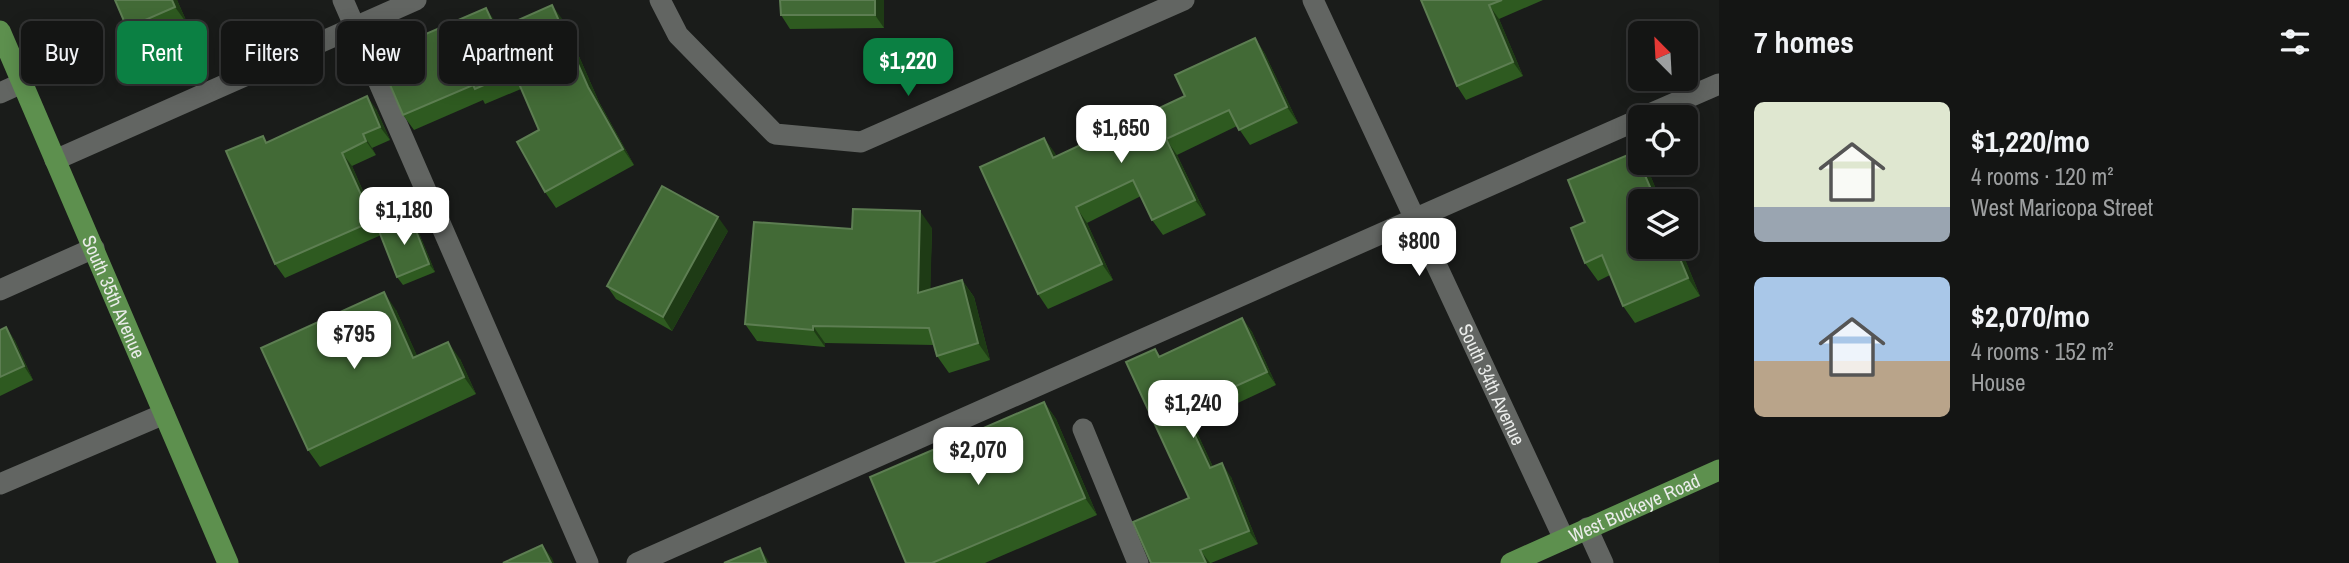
<!DOCTYPE html>
<meta charset="utf-8">
<style>
body{margin:0;font-family:"Archivo Narrow",sans-serif;background:#1d1e1d;color:#f1f3f6;height:100vh;display:flex;flex-direction:column;font-size:26px;white-space:nowrap}
*{box-sizing:border-box;margin:0}
p{font-size:23px;color:#9d9fa0}
.icon{flex:none;width:38px;height:38px;fill:none;stroke:currentColor;stroke-width:2;stroke-linecap:round;stroke-linejoin:round}
.map{position:relative;flex:1;overflow:hidden}
.drawer{display:flex;flex-direction:column;background:#141514;width:630px}
.drawer>*{flex:none}
.banner{position:absolute;left:21px;top:21px;width:665px;height:63px;display:flex;gap:14px}
.needle{width:46px;rotate:336deg}
.tools{position:absolute;left:1628px;top:21px;display:grid;gap:14px}
.tools a{display:grid;place-items:center;width:70px;height:70px;border-radius:10px;background:#141514;box-shadow:0 4px 18px #0003,0 0 0 2px #333434;font-size:35px}
.price{position:absolute;translate:-50% -60px;padding:0 16px;border-radius:14px;background:#fff;color:#222;font-size:23px;line-height:46px;filter:drop-shadow(0 2px 4px #0008)}
.price::after{content:'';position:absolute;left:50%;top:42px;width:21px;height:16px;margin-left:-10px;background:inherit;clip-path:polygon(0 0,100% 0,50% 100%)}
.price.selected{background:#0b8043;color:#fff}
ul{padding:0;list-style:none}
li{display:flex;align-items:center;gap:21px;height:175px;padding:0 35px}
li span{display:grid;place-items:center;flex:none;width:196px;height:140px;border-radius:10px;color:#555}
li>.icon{margin-inline-start:auto}
span .icon{width:84px;height:84px;fill:#fffc;stroke-width:1}
li b{font-size:30px}
h2{display:flex;justify-content:space-between;align-items:center;height:84px;padding:0 35px;font-size:30px}
.pill{padding:0 24px;border-radius:10px;background:#141514;box-shadow:0 4px 18px #0003,0 0 0 2px #333434;font-size:24px;line-height:63px}
.pill.selected{background:#0b8043;color:#fff}
main{display:flex;flex:1;min-height:0}
.map>svg:first-child{display:block}
.lines{fill:none;stroke-linecap:round;stroke-linejoin:round}
.minor{stroke:#626562;stroke-width:21}
.major{stroke:#5d904e;stroke-width:21}
.wall{fill:#2e5a20}
.shaded-wall{fill:#1e3b15}
.building{fill:#426a36;stroke:#5d7e52;stroke-width:2}
.labels{text-anchor:middle;stroke-width:5;stroke-linejoin:round;paint-order:stroke}
.street-label{font-size:19px;fill:#eaecea;stroke:#111311}
</style>
<main>
<div class="map">
<svg width="1719" height="563" viewBox="0 0 1719 563">
<rect width="100%" height="100%" fill="#1a1c1a"/>
<g class="lines">
<g class="minor">
<polyline points="343,0 588,563"/>
<polyline points="660,0 678,35 775,134 861,142 1184,0"/>
<path id="s1" d="M1313,0L1564,539"/>
<polyline points="0,93 22,83"/>
<polyline points="1643,117 1719,84"/>
<polyline points="55,160 416,0"/>
<polyline points="0,290 94,248"/>
<polyline points="1083,429 1138,563"/>
<polyline points="0,484 164,414"/>
<polyline points="1587,528 1603,563"/>
<polyline points="637,563 1640,119"/>
</g>
<g class="major">
<path id="s2" d="M0,31L228,563"/>
<path id="s3" d="M1511,563L1719,470"/>
</g>
</g>
<g class="wall">
<polygon points="177,0 188,25 139,46 127,28"/>
<polygon points="884,0 884,28 790,29 781,15"/>
<polygon points="1421,0 1543,0 1499,19 1523,76 1466,100 1457,86"/>
<polygon points="563,20 599,102 634,165 556,208 545,192 539,130 521,89 485,104 483,100 414,130 403,115 424,29 427,33 497,24 499,28"/>
<polygon points="1255,38 1265,54 1298,123 1250,145 1237,126 1177,155 1206,215 1163,235 1152,220 1141,196 1087,223 1113,280 1048,309 1038,294 1044,138 1057,157 1185,96"/>
<polygon points="376,109 390,140 372,148 376,155 352,166 380,230 411,218 416,226 435,272 403,285 397,277 381,235 285,278 275,264 268,143"/>
<polygon points="1635,152 1640,158 1640,163 1643,163 1648,170 1700,296 1635,323 1623,306 1610,275 1598,281 1585,263 1585,222"/>
<polygon points="932,228 930,289 962,280 974,297 990,360 949,373 937,356 934,345 825,343 825,347 757,341 745,324 852,229"/>
<polygon points="728,231 672,331 616,299 607,286"/>
<polygon points="396,310 417,356 460,359 476,394 320,467 308,450"/>
<polygon points="1242,318 1252,332 1276,385 1193,424 1213,467 1231,477 1258,544 1211,563 1151,563 1189,498 1155,349 1160,356"/>
<polygon points="6,327 15,341 33,380 0,396 0,330"/>
<polygon points="1044,402 1056,419 1097,515 985,563 906,563"/>
</g>
<g class="shaded-wall">
<polygon points="172,0 177,0 188,25 175,7"/>
<polygon points="875,0 884,0 884,28 875,15"/>
<polygon points="552,5 563,20 599,102 634,165 623,149 588,87"/>
<polygon points="1489,5 1499,19 1523,76 1513,62"/>
<polygon points="486,8 497,24 507,45 496,30"/>
<polygon points="1255,38 1265,54 1298,123 1287,107"/>
<polygon points="367,96 376,109 390,140 380,127"/>
<polygon points="363,134 372,148 376,155 366,141"/>
<polygon points="1044,138 1055,153 1064,173 1053,158"/>
<polygon points="1166,139 1177,155 1206,215 1195,200"/>
<polygon points="342,153 352,166 382,235 373,221"/>
<polygon points="1640,163 1643,163 1648,170 1661,201 1656,201"/>
<polygon points="1076,207 1087,223 1113,280 1102,264"/>
<polygon points="920,211 932,228 930,310 918,293"/>
<polygon points="718,217 728,231 672,331 663,317"/>
<polygon points="411,218 416,226 435,272 429,264"/>
<polygon points="1675,247 1680,247 1700,296 1688,278"/>
<polygon points="962,280 974,297 990,360 978,343"/>
<polygon points="384,292 396,310 426,375 413,358"/>
<polygon points="1242,318 1252,332 1276,385 1267,372"/>
<polygon points="813,326 825,343 825,347 813,330"/>
<polygon points="6,327 15,341 33,380 24,366"/>
<polygon points="448,342 460,359 476,394 464,377"/>
<polygon points="1044,402 1056,419 1097,515 1085,498"/>
<polygon points="1183,410 1193,424 1220,482 1210,468"/>
<polygon points="1222,463 1231,477 1258,544 1249,531"/>
<polygon points="542,545 552,558 554,563 551,563"/>
<polygon points="760,548 770,563 766,563"/>
<polygon points="1200,550 1210,563 1206,563"/>
</g>
<g class="building">
<polygon points="115,0 172,0 175,7 127,28"/>
<polygon points="780,0 875,0 875,15 781,15"/>
<polygon points="1421,0 1502,0 1489,5 1513,62 1457,86"/>
<polygon points="552,5 588,87 623,149 545,192 517,142 539,130 514,72 475,89 473,85 403,115 375,50 424,29 426,34 486,8 496,30"/>
<polygon points="1255,38 1287,107 1239,130 1229,110 1166,139 1195,200 1152,220 1133,180 1076,207 1102,264 1038,294 980,167 1044,138 1053,158 1185,96 1175,75"/>
<polygon points="367,96 380,127 363,134 366,141 342,153 373,221 275,264 226,151 263,136 266,143"/>
<polygon points="1635,152 1656,201 1640,201 1640,247 1675,247 1688,278 1623,306 1602,255 1585,263 1571,228 1585,222 1568,180"/>
<polygon points="662,186 718,217 663,317 607,286"/>
<polygon points="853,209 920,211 918,293 962,280 978,343 937,356 929,328 813,326 813,330 745,324 754,222 852,229"/>
<polygon points="411,218 429,264 397,277 379,231"/>
<polygon points="384,292 413,358 448,342 464,377 308,450 261,348"/>
<polygon points="1242,318 1267,372 1183,410 1210,468 1222,463 1249,531 1200,550 1206,563 1151,563 1133,522 1189,498 1126,362 1155,349 1159,357"/>
<polygon points="6,327 24,366 0,377 0,330"/>
<polygon points="1044,402 1085,498 932,563 906,563 870,477"/>
<polygon points="542,545 551,563 503,563"/>
<polygon points="760,548 766,563 724,563"/>
</g>
<g class="labels">
<g class="street-label">
<text dy="7" stroke="none"><textPath href="#s2" startOffset="289">South 35th Avenue</textPath></text>
<text dy="7" stroke="none"><textPath href="#s1" startOffset="424">South 34th Avenue</textPath></text>
<text dy="7" stroke="none"><textPath href="#s3" startOffset="135">West Buckeye Road</textPath></text>
</g>
</g>
</svg>
<div class="tools">
<a><svg class="needle" viewBox="-14 -14 28 28"><path d="M0-13l5 13h-10z" fill="#e53935"/><path d="M0 13l5-13h-10z" fill="#9d9fa0"/></svg></a>
<a><svg class="icon" aria-label="locate" viewBox="0 0 24 24"><circle cx="12" cy="12" r="6"/><path d="M12 2v4M12 18v4M2 12h4M18 12h4"/></svg></a>
<a><svg class="icon" aria-label="layers" viewBox="0 0 24 24"><path d="M12 4l9 5-9 5-9-5zM3 14l9 5 9-5"/></svg></a>
</div>
<b class="price selected" style="left:908px;top:98px">$1,220</b>
<b class="price" style="left:1121px;top:165px">$1,650</b>
<b class="price" style="left:404px;top:247px">$1,180</b>
<b class="price" style="left:1419px;top:278px">$800</b>
<b class="price" style="left:354px;top:371px">$795</b>
<b class="price" style="left:1193px;top:440px">$1,240</b>
<b class="price" style="left:978px;top:487px">$2,070</b>
<div class="banner">
<a class="pill">Buy</a>
<a class="pill selected">Rent</a>
<a class="pill">Filters</a>
<a class="pill">New</a>
<a class="pill">Apartment</a>
</div>
</div>
<section class="drawer">
<h2>7 homes<svg class="icon" aria-label="filters" viewBox="0 0 24 24"><path d="M4 7h16M4 17h16"/><circle cx="9" cy="7" r="2"/><circle cx="15" cy="17" r="2"/></svg></h2>
<ul>
<li><span style="background:linear-gradient(#dfe7d0 75%,#9aa5b1 0)"><svg class="icon" aria-label="home" viewBox="0 0 24 24"><path d="M3 11l9-7 9 7M6 9v11h12V9"/></svg></span><div><b>$1,220/mo</b><p>4 rooms · 120 m²</p><p>West Maricopa Street</p></div></li>
<li><span style="background:linear-gradient(#a9c7e8 60%,#b9a48a 0)"><svg class="icon" aria-label="home" viewBox="0 0 24 24"><path d="M3 11l9-7 9 7M6 9v11h12V9"/></svg></span><div><b>$2,070/mo</b><p>4 rooms · 152 m²</p><p>House</p></div></li>
</ul>
</section>
</main>
